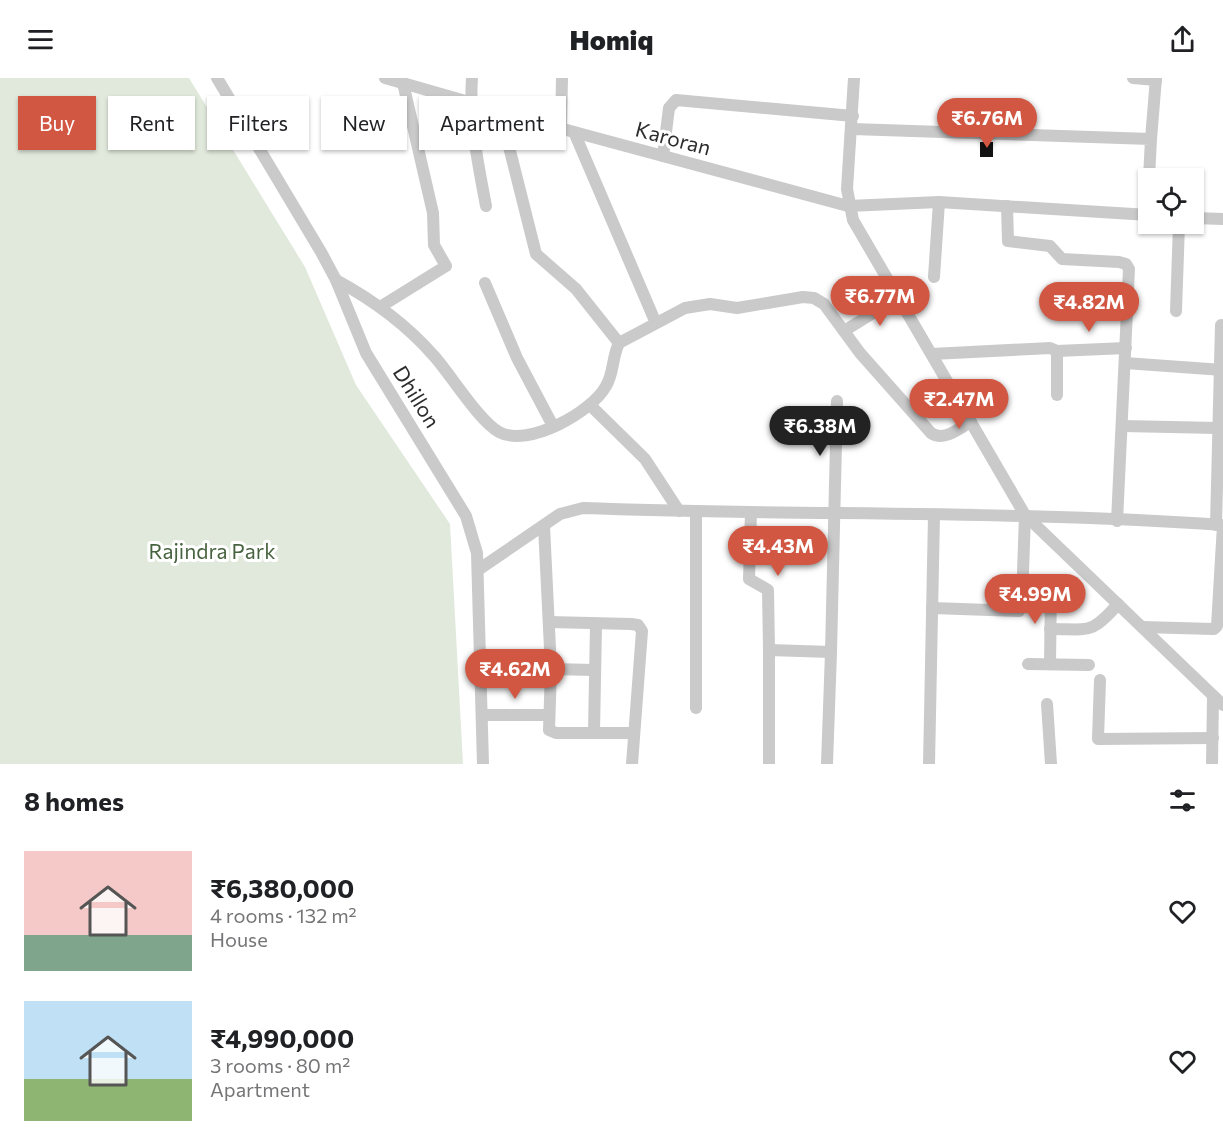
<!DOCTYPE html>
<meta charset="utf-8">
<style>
body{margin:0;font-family:Commissioner,sans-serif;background:#f2f2f2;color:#202124;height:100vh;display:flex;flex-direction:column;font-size:22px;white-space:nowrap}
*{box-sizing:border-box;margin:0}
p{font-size:20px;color:#757577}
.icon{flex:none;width:33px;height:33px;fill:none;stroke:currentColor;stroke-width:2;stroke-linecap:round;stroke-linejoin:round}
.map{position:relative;height:686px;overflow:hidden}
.side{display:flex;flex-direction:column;background:#fff;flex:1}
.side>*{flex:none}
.banner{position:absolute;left:18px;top:18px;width:600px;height:54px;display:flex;gap:12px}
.buttons{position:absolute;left:1138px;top:90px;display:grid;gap:12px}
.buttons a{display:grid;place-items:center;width:66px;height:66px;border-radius:0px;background:#fff;box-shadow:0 2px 4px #0004;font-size:30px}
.price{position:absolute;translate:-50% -51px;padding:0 14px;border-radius:21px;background:#d15742;color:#fff;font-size:20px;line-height:39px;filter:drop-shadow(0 2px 3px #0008)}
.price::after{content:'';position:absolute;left:50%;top:36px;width:18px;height:14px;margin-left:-9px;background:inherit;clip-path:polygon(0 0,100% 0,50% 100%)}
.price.active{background:#222;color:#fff}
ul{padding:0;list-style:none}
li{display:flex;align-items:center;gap:18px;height:150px;padding:0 24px}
li span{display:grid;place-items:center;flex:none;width:168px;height:120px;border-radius:0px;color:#555}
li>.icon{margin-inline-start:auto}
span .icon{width:72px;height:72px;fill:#fffc;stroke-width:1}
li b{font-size:26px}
h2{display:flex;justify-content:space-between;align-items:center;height:72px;padding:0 24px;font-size:26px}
.tag{padding:0 21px;border-radius:0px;background:#fff;box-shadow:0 2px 4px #0004;font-size:21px;line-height:54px}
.tag.active{background:#d15742;color:#fff}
header{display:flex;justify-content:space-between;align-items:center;height:78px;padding:0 24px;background:#fff;font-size:27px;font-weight:800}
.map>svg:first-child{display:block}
.green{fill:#e0e9dc}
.building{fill:#141414}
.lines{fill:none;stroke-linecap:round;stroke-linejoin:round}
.minor{stroke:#cacaca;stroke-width:12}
.labels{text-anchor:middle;stroke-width:6;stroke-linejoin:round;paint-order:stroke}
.street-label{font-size:21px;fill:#2d2d2d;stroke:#fff}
.park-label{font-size:21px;fill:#48633f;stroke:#fff}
</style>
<header><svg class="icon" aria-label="menu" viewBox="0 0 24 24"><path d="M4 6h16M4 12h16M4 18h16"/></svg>Homiq<svg class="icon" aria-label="share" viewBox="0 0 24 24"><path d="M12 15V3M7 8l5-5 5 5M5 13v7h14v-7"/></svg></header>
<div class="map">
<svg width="1223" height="686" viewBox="0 0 1223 686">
<rect width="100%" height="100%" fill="#fff"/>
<polygon class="green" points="0,0 189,0 305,189 356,307 450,446 463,686 0,686"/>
<rect class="building" x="980" y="64" width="13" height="15"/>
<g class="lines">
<g class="minor">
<polyline points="217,0 321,174 336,202 366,275 466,438 477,475 483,686"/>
<polyline points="385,0 574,54 848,128 939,124 1149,137"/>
<path d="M472,0C469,44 478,85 486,128"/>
<polyline points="854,0 847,111 853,142 1025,437 1223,627"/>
<polyline points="1133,0 1156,2"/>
<polyline points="500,33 536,176 576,211 619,265"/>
<polyline points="561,51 562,0"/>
<polyline points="852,51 1151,61 1149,100"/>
<polyline points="574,54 655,243"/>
<polyline points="1151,61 1156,0"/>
<polyline points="663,78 669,30 676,22 853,38"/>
<polyline points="1007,128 1008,163 1050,168 1062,181 1119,184 1126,186 1129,191 1117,443"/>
<polyline points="1148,137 1149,111"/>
<polyline points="1194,140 1223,141"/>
<polyline points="934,199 939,124"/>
<path d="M336,202C373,222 406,246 434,278C451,297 479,343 499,354C528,370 592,334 606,308C614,295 612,279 619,265L685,230L710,226L737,230L803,219L814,220L824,226L860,275L931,355C944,364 959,350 971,344"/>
<polyline points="485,205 517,280 553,348"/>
<polyline points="380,229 446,188 434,167 433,135 403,5"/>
<polyline points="1176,233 1179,146"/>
<polyline points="844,253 899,219"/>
<polyline points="1057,273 1057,317"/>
<polyline points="932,276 1050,270 1057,273 1126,270"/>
<polyline points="1125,285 1223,292"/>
<polyline points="591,328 645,381 679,433"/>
<polyline points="1123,348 1217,350"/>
<polyline points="696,433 696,630"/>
<polyline points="751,434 749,501 768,512 769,572"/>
<polyline points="1216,447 1221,247"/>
<polyline points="544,448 551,591 549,652 556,655 634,655"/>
<path d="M478,492L560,436L583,430C796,438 1010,432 1223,447"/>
<polyline points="932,530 1019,533 1022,523 1025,437"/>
<polyline points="549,544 631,546 638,547 642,553 632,686"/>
<polyline points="1142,549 1214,551 1217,548 1223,447"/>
<path d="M1050,551C1089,551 1091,557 1118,526"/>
<polyline points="1028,586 1089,587"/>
<polyline points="1050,586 1051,508"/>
<polyline points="551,591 594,592"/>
<polyline points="1100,602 1098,661 1213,660"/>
<polyline points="1047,626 1051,686"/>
<polyline points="482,637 549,637"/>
<polyline points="594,654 596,546"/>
<polyline points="769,686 769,572 831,574 837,323"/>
<polyline points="827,686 831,574"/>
<polyline points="929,686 934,437"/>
<polyline points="1212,686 1213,618"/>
</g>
</g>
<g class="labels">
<g class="street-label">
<text transform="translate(673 61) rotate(15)" y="7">Karoran</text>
<text transform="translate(416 319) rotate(58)" y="7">Dhillon</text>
</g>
<g class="park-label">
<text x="212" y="481">Rajindra Park</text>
</g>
</g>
</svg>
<div class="buttons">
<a><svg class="icon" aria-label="locate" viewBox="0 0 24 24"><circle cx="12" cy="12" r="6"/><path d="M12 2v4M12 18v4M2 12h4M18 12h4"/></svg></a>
</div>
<b class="price" style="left:987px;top:71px">₹6.76M</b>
<b class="price" style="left:880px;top:249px">₹6.77M</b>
<b class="price" style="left:1089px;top:255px">₹4.82M</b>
<b class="price" style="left:959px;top:352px">₹2.47M</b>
<b class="price active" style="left:820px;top:379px">₹6.38M</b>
<b class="price" style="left:778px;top:499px">₹4.43M</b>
<b class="price" style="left:1035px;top:547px">₹4.99M</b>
<b class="price" style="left:515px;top:622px">₹4.62M</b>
<div class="banner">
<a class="tag active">Buy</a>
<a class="tag">Rent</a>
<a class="tag">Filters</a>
<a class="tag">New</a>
<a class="tag">Apartment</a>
</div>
</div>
<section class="side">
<h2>8 homes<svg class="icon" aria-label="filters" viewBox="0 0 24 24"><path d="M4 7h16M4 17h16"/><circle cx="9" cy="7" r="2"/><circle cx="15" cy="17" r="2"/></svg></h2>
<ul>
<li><span style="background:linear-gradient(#f6c9c9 70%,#7fa58c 0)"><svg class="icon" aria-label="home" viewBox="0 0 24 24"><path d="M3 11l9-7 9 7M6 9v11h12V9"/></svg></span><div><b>₹6,380,000</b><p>4 rooms · 132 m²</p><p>House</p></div><svg class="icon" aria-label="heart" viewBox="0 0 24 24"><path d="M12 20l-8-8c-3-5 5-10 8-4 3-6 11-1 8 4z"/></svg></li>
<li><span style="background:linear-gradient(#bfe0f5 65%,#8fb573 0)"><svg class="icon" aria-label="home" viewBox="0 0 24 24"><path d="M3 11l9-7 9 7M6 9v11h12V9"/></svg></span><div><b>₹4,990,000</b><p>3 rooms · 80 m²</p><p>Apartment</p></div><svg class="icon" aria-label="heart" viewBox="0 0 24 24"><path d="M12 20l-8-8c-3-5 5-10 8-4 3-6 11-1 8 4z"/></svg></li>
</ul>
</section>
